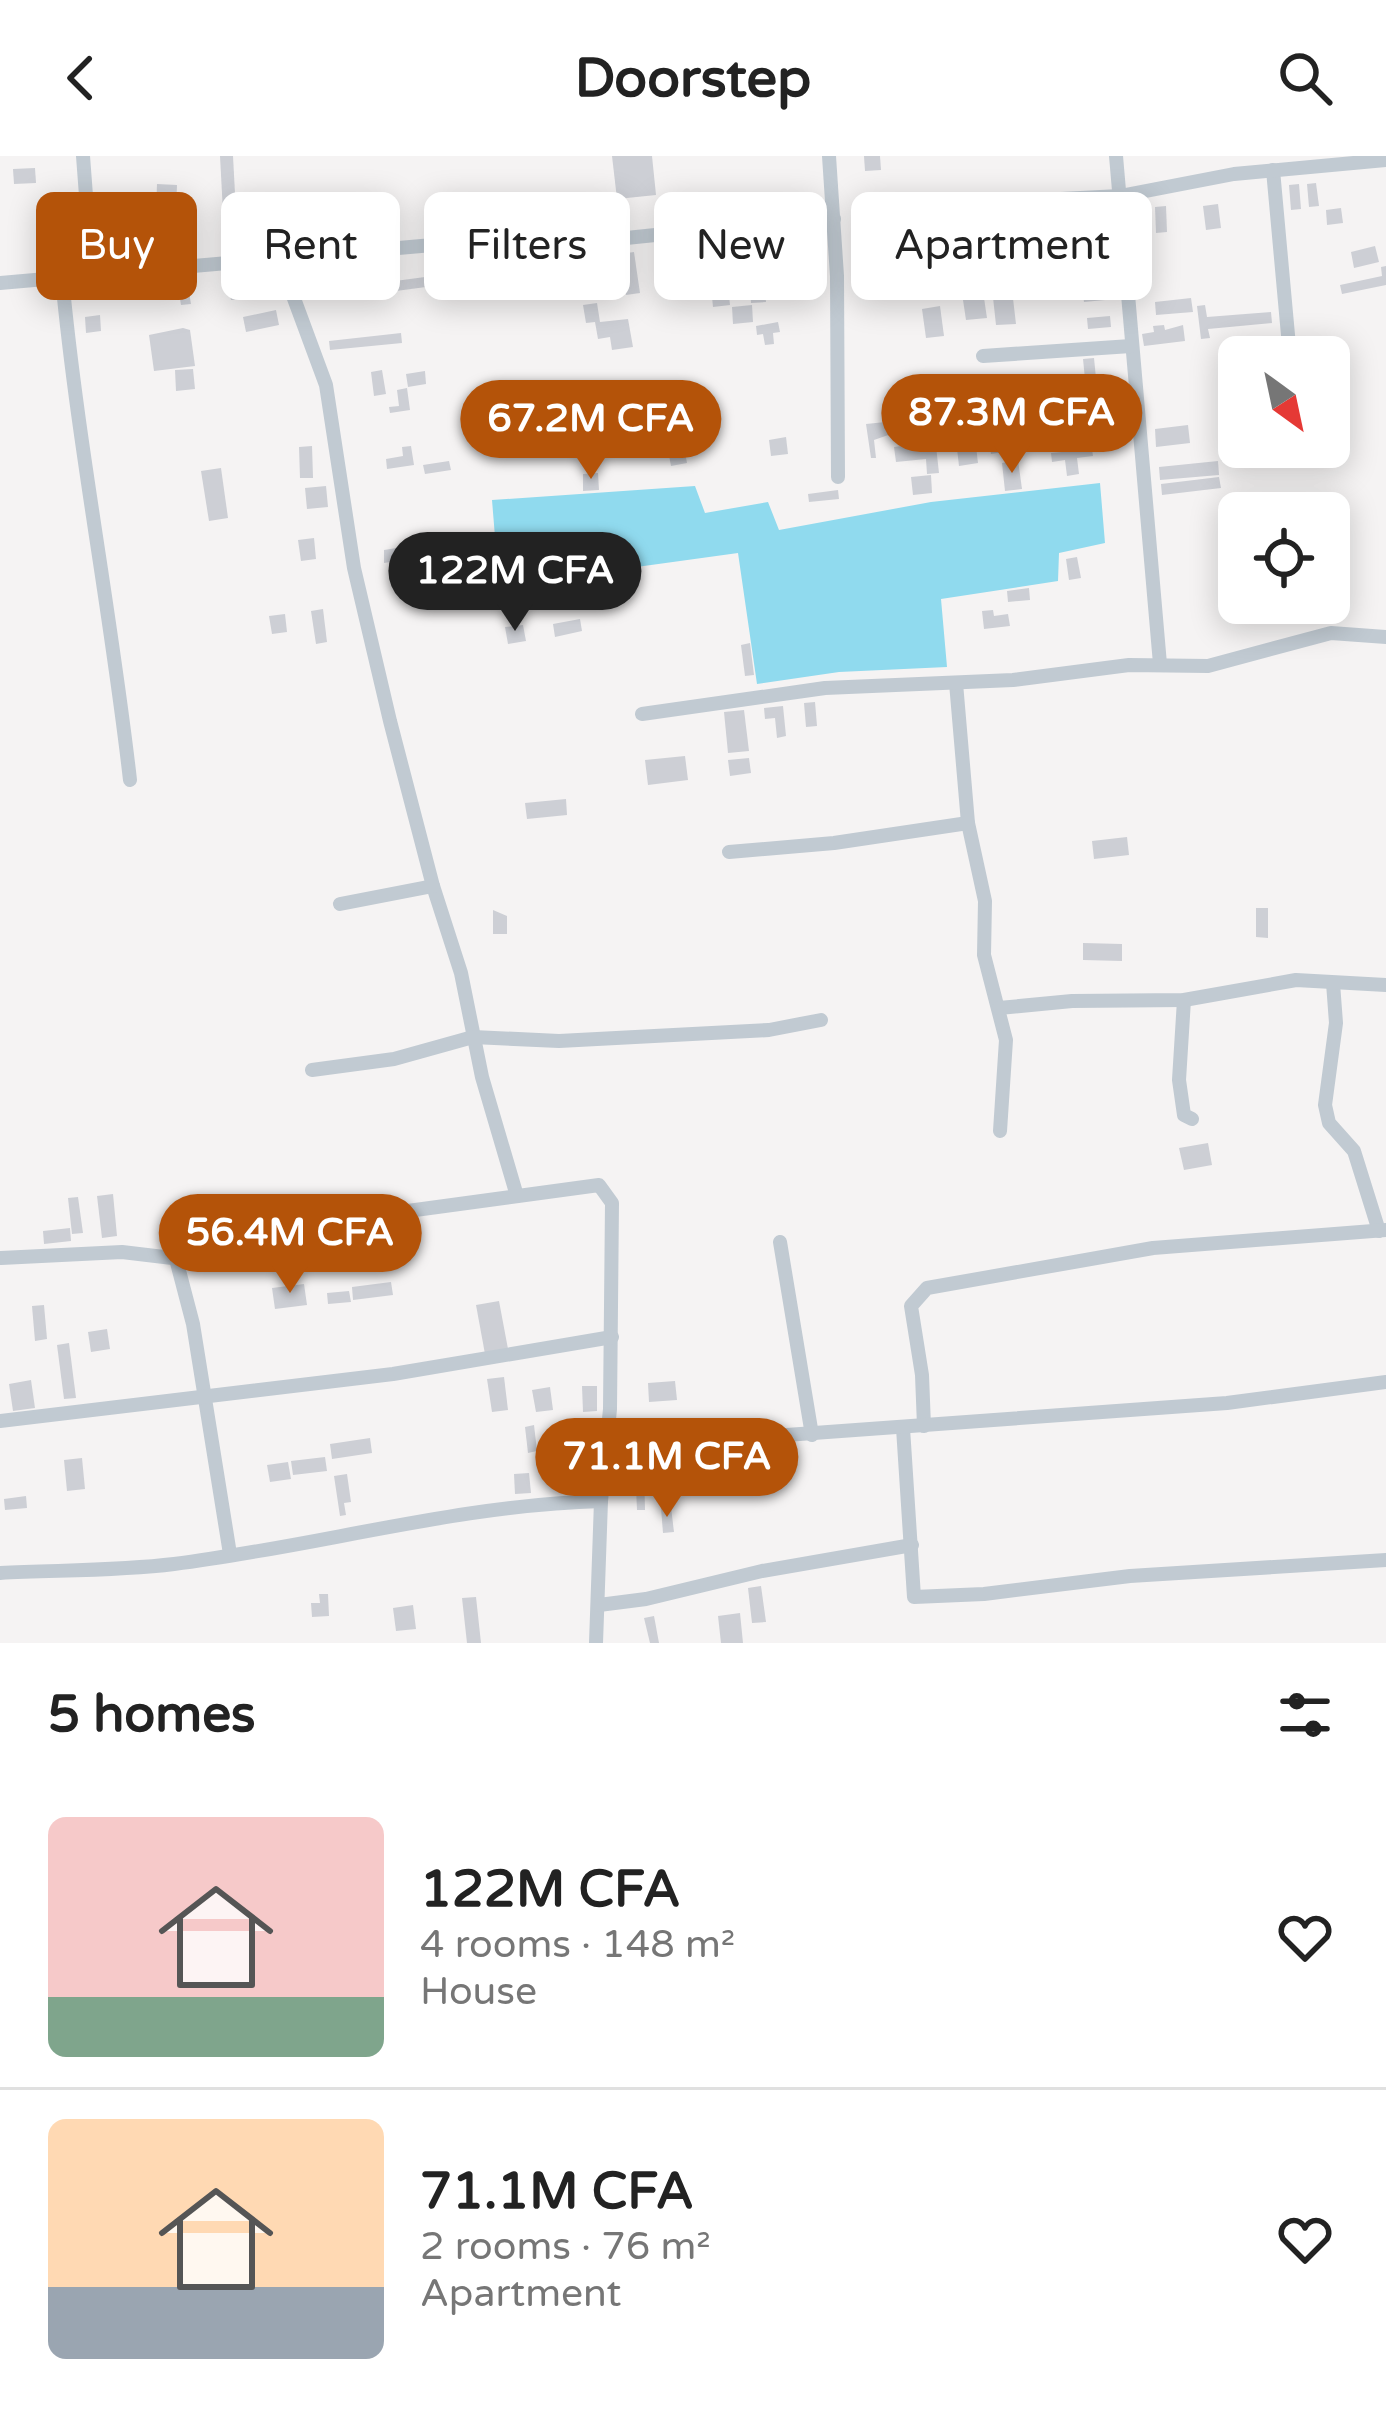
<!DOCTYPE html>
<meta charset="utf-8">
<style>
body{margin:0;font-family:"Varela Round",sans-serif;background:#f2f2f2;color:#222;height:100vh;display:flex;flex-direction:column;font-size:45px;white-space:nowrap}
*{box-sizing:border-box;margin:0}
p{font-size:39px;color:#767676}
.icon{flex:none;width:66px;height:66px;fill:none;stroke:currentColor;stroke-width:2;stroke-linecap:round;stroke-linejoin:round}
.map{position:relative;height:1487px;overflow:hidden}
.side{display:flex;flex-direction:column;background:#fff;flex:1}
.side>*{flex:none}
.guide{position:absolute;left:36px;top:36px;width:1314px;height:108px;display:flex;gap:24px}
.needle{width:78px;rotate:147deg}
.tools{position:absolute;left:1218px;top:180px;display:grid;gap:24px}
.tools a{display:grid;place-items:center;width:132px;height:132px;border-radius:18px;background:#fff;box-shadow:0 6px 30px #0003;font-size:60px}
.price{position:absolute;translate:-50% -102px;padding:0 27px;border-radius:42px;background:#b45309;color:#fff;font-size:39px;line-height:78px;filter:drop-shadow(0 3px 6px #0008)}
.price::after{content:'';position:absolute;left:50%;top:72px;width:36px;height:27px;margin-left:-18px;background:inherit;clip-path:polygon(0 0,100% 0,50% 100%)}
.price.on{background:#222;color:#fff}
ul{padding:0;list-style:none}
li{display:flex;align-items:center;gap:36px;height:300px;padding:0 48px}
li+li{border-top:3px solid #e0e0e0}
li span{display:grid;place-items:center;flex:none;width:336px;height:240px;border-radius:18px;color:#555}
li>.icon{margin-inline-start:auto}
span .icon{width:144px;height:144px;fill:#fffc;stroke-width:1}
li b{font-size:51px}
h2{display:flex;justify-content:space-between;align-items:center;height:144px;padding:0 48px;font-size:51px}
.pill{padding:0 42px;border-radius:18px;background:#fff;box-shadow:0 6px 30px #0003;font-size:42px;line-height:108px}
.pill.on{background:#b45309;color:#fff}
header{display:flex;justify-content:space-between;align-items:center;height:156px;padding:0 48px;background:#fff;font-size:54px;font-weight:700}
.map>svg:first-child{display:block}
.water{fill:#90daee}
.building{fill:#cdcfd5}
.lines{fill:none;stroke-linecap:round;stroke-linejoin:round}
.minor{stroke:#c1cad2;stroke-width:14}
</style>
<header><svg class="icon" aria-label="back" viewBox="0 0 24 24"><path d="M15 5l-7 7 7 7"/></svg>Doorstep<svg class="icon" aria-label="search" viewBox="0 0 24 24"><circle cx="10" cy="10" r="6"/><path d="M15 15l6 6"/></svg></header>
<div class="map">
<svg width="1386" height="1487" viewBox="0 0 1386 1487">
<rect width="100%" height="100%" fill="#f5f3f3"/>
<polygon class="water" points="1100,327 1105,387 1059,397 1058,425 941,443 947,511 839,516 757,528 738,397 499,430 492,344 695,330 705,357 768,346 779,374 931,346"/>
<g class="building">
<polygon points="220,0 233,0 237,75 224,75"/>
<polygon points="612,0 652,0 656,39 617,43"/>
<polygon points="864,0 880,0 881,14 865,15"/>
<polygon points="35,12 36,27 14,28 13,13"/>
<polygon points="1316,27 1319,50 1309,51 1307,28"/>
<polygon points="157,28 177,29 176,53 156,53"/>
<polygon points="1299,28 1301,53 1291,54 1289,29"/>
<polygon points="1218,48 1221,72 1206,74 1203,50"/>
<polygon points="979,49 984,94 967,96 962,51"/>
<polygon points="1166,50 1167,76 1156,77 1155,51"/>
<polygon points="1341,52 1343,67 1327,69 1326,54"/>
<polygon points="1375,90 1379,106 1354,112 1351,96"/>
<polygon points="1054,92 1056,113 1089,112 1091,131 1103,130 1105,144 1084,146 1082,131 1045,135 1042,94"/>
<polygon points="550,93 552,119 541,120 538,94"/>
<polygon points="634,96 640,137 626,139 620,98"/>
<polygon points="1038,96 1041,116 1021,119 1019,99"/>
<polygon points="810,104 811,120 783,123 782,107"/>
<polygon points="780,107 782,131 772,132 770,108"/>
<polygon points="1386,110 1386,129 1342,138 1340,129 1382,120 1381,111"/>
<polygon points="673,111 678,142 668,143 663,113"/>
<polygon points="708,112 726,112 730,149 713,151 710,121 689,124 688,115"/>
<polygon points="239,119 243,143 231,144 227,121"/>
<polygon points="440,119 441,129 396,135 395,125"/>
<polygon points="1001,122 1003,136 1012,134 1016,168 996,169 991,123"/>
<polygon points="187,124 191,148 181,149 177,125"/>
<polygon points="892,124 894,132 865,137 864,129"/>
<polygon points="961,124 962,133 918,138 917,129"/>
<polygon points="764,127 766,146 751,147 750,128"/>
<polygon points="984,142 987,162 966,164 963,144"/>
<polygon points="1191,142 1193,156 1156,159 1155,146"/>
<polygon points="597,147 600,166 628,163 633,191 612,194 610,181 598,183 595,166 586,167 583,149"/>
<polygon points="752,149 753,166 733,168 732,151"/>
<polygon points="1205,149 1207,161 1271,156 1272,167 1208,173 1210,182 1201,183 1197,150"/>
<polygon points="940,150 944,180 926,182 922,153"/>
<polygon points="276,154 279,169 246,176 243,161"/>
<polygon points="100,159 101,175 86,177 85,161"/>
<polygon points="1110,160 1111,171 1088,173 1087,162"/>
<polygon points="778,166 780,176 773,177 774,188 765,189 763,178 757,179 756,170"/>
<polygon points="1164,169 1165,174 1183,169 1185,185 1144,190 1142,178 1154,176 1153,170"/>
<polygon points="183,172 190,174 195,210 154,215 149,179"/>
<polygon points="401,177 402,187 330,194 329,185"/>
<polygon points="1094,202 1098,242 1087,243 1083,203"/>
<polygon points="193,213 195,233 176,235 175,214"/>
<polygon points="382,214 386,238 374,240 371,216"/>
<polygon points="425,215 426,228 408,231 406,218"/>
<polygon points="407,232 410,254 390,257 389,251 399,250 397,234"/>
<polygon points="1079,234 1076,254 1067,256 1066,246 1057,247 1056,237"/>
<polygon points="1239,243 1239,261 1226,262 1224,245"/>
<polygon points="679,246 683,283 674,284 670,247"/>
<polygon points="934,261 934,267 954,264 954,270 927,276 925,262"/>
<polygon points="895,265 897,276 874,284 876,302 871,302 866,268"/>
<polygon points="1188,269 1190,287 1156,291 1155,273"/>
<polygon points="998,274 1000,289 1019,287 1020,300 1003,302 1003,296 991,298 988,275"/>
<polygon points="786,281 788,298 771,300 769,284"/>
<polygon points="975,282 978,307 959,310 956,284"/>
<polygon points="1239,283 1239,291 1264,291 1265,301 1221,305 1219,285"/>
<polygon points="683,286 687,307 671,310 667,289"/>
<polygon points="1091,286 1093,300 1077,302 1079,318 1067,320 1065,304 1052,306 1051,297 1062,296 1061,289"/>
<polygon points="909,289 909,293 936,290 939,317 927,318 926,303 896,306 894,291"/>
<polygon points="312,290 313,322 300,322 299,291"/>
<polygon points="411,290 414,309 387,313 386,303 403,300 402,291"/>
<polygon points="1018,304 1022,333 1005,335 1002,307"/>
<polygon points="449,305 451,314 425,318 423,309"/>
<polygon points="1218,305 1219,319 1160,324 1159,311"/>
<polygon points="221,312 228,362 209,365 201,315"/>
<polygon points="598,317 599,334 583,335 583,318"/>
<polygon points="931,319 932,337 913,339 911,321"/>
<polygon points="1219,321 1221,332 1162,339 1161,328"/>
<polygon points="326,330 328,351 307,353 305,332"/>
<polygon points="838,334 839,343 809,346 808,338"/>
<polygon points="314,382 316,403 301,405 298,384"/>
<polygon points="449,389 451,399 426,403 424,393"/>
<polygon points="409,390 415,402 384,407 384,394"/>
<polygon points="1077,401 1081,422 1069,424 1066,403"/>
<polygon points="1029,432 1030,444 1008,446 1007,435"/>
<polygon points="574,440 576,450 554,454 552,443"/>
<polygon points="323,453 327,486 316,488 311,455"/>
<polygon points="993,454 994,460 1008,458 1010,470 984,473 982,455"/>
<polygon points="285,458 287,476 272,478 269,460"/>
<polygon points="580,463 582,475 555,481 553,468"/>
<polygon points="523,469 526,485 508,488 505,471"/>
<polygon points="750,487 754,519 745,520 741,489"/>
<polygon points="815,546 817,570 806,571 804,547"/>
<polygon points="783,550 786,580 777,582 775,562 765,563 764,552"/>
<polygon points="744,554 749,595 728,597 724,556"/>
<polygon points="685,600 688,624 648,629 645,604"/>
<polygon points="749,602 751,617 730,620 728,604"/>
<polygon points="566,643 567,659 527,663 525,647"/>
<polygon points="1127,681 1129,699 1094,703 1092,685"/>
<polygon points="1256,752 1268,752 1268,782 1256,781"/>
<polygon points="493,754 507,760 507,778 493,778"/>
<polygon points="1083,787 1122,788 1122,805 1083,804"/>
<polygon points="1208,987 1212,1009 1184,1014 1179,992"/>
<polygon points="113,1038 117,1080 102,1082 97,1040"/>
<polygon points="78,1041 83,1077 72,1078 68,1042"/>
<polygon points="70,1072 71,1085 44,1088 43,1075"/>
<polygon points="367,1078 369,1092 345,1095 343,1081"/>
<polygon points="309,1086 310,1095 321,1094 322,1112 304,1114 298,1087"/>
<polygon points="391,1126 393,1139 353,1144 352,1131"/>
<polygon points="304,1128 307,1149 275,1153 272,1132"/>
<polygon points="349,1135 351,1146 328,1148 327,1137"/>
<polygon points="499,1145 508,1193 485,1198 476,1149"/>
<polygon points="44,1149 47,1183 35,1185 32,1150"/>
<polygon points="107,1173 110,1193 91,1196 88,1176"/>
<polygon points="69,1187 76,1242 64,1243 57,1189"/>
<polygon points="504,1221 508,1254 492,1256 487,1223"/>
<polygon points="31,1224 35,1252 13,1255 9,1228"/>
<polygon points="675,1225 677,1244 649,1246 648,1227"/>
<polygon points="582,1230 597,1230 597,1255 583,1256"/>
<polygon points="550,1231 553,1254 536,1256 532,1234"/>
<polygon points="581,1264 597,1265 596,1289 581,1289"/>
<polygon points="534,1269 537,1295 528,1297 525,1271"/>
<polygon points="370,1282 372,1297 332,1303 330,1288"/>
<polygon points="325,1301 327,1315 293,1319 291,1305"/>
<polygon points="82,1302 85,1333 67,1335 64,1304"/>
<polygon points="288,1306 291,1323 270,1326 267,1309"/>
<polygon points="635,1310 644,1310 645,1354 637,1354"/>
<polygon points="529,1317 531,1337 515,1338 514,1318"/>
<polygon points="347,1318 351,1346 344,1347 346,1359 340,1360 334,1320"/>
<polygon points="26,1340 27,1352 5,1354 4,1343"/>
<polygon points="671,1351 674,1376 663,1377 661,1352"/>
<polygon points="761,1430 766,1466 752,1467 748,1432"/>
<polygon points="319,1438 328,1438 329,1460 312,1461 311,1447 320,1447"/>
<polygon points="476,1441 481,1487 467,1487 462,1442"/>
<polygon points="413,1449 416,1473 396,1475 393,1452"/>
<polygon points="740,1457 743,1487 721,1487 718,1460"/>
<polygon points="654,1460 659,1487 650,1487 644,1462"/>
</g>
<g class="lines">
<g class="minor">
<polyline points="83,0 92,119"/>
<polyline points="829,0 837,120 838,321"/>
<polyline points="1116,0 1160,508"/>
<polyline points="1273,14 1290,201"/>
<polyline points="965,48 1120,40 1234,18 1386,4"/>
<path d="M584,87C667,76 750,71 834,63"/>
<polyline points="279,102 326,229 354,412 390,565 433,730 461,817 482,921 517,1040"/>
<path d="M62,122C78,290 111,456 130,624"/>
<polyline points="0,127 444,88"/>
<polyline points="983,200 1131,190"/>
<polyline points="1296,291 1297,299"/>
<polyline points="956,527 968,667 985,745 984,799 1006,884 1000,975"/>
<polyline points="642,558 825,532 1013,524 1129,509 1208,510 1331,477 1386,481"/>
<polyline points="729,696 834,687 968,667"/>
<polyline points="340,748 433,730"/>
<polyline points="1333,827 1336,867 1325,949 1329,967 1354,995 1379,1075"/>
<polyline points="1184,844 1179,924 1184,959 1192,963"/>
<polyline points="999,852 1072,845 1184,844 1296,824 1386,829"/>
<polyline points="312,914 394,903 473,881 559,885 769,874 821,864"/>
<polyline points="780,1086 812,1279"/>
<polyline points="1,1102 122,1096 189,1104 371,1060 599,1029 612,1047 610,1253 601,1345 596,1487"/>
<polyline points="176,1103 193,1168 230,1398"/>
<polyline points="0,1265 393,1218 612,1181"/>
<polyline points="924,1270 922,1219 911,1150 927,1132 1153,1092 1386,1074"/>
<polyline points="903,1272 914,1441 984,1438 1130,1420 1386,1404"/>
<polyline points="607,1292 1227,1247 1386,1226"/>
<path d="M0,1417C57,1414 117,1415 174,1408C318,1390 457,1349 601,1345"/>
<polyline points="599,1449 646,1443 762,1415 912,1389"/>
</g>
</g>
</svg>
<div class="tools">
<a><svg class="needle" viewBox="-14 -14 28 28"><path d="M0-13l5 13h-10z" fill="#e53935"/><path d="M0 13l5-13h-10z" fill="#767676"/></svg></a>
<a><svg class="icon" aria-label="locate" viewBox="0 0 24 24"><circle cx="12" cy="12" r="6"/><path d="M12 2v4M12 18v4M2 12h4M18 12h4"/></svg></a>
</div>
<b class="price" style="left:1012px;top:320px">87.3M CFA</b>
<b class="price" style="left:591px;top:326px">67.2M CFA</b>
<b class="price on" style="left:515px;top:478px">122M CFA</b>
<b class="price" style="left:290px;top:1140px">56.4M CFA</b>
<b class="price" style="left:667px;top:1364px">71.1M CFA</b>
<div class="guide">
<a class="pill on">Buy</a>
<a class="pill">Rent</a>
<a class="pill">Filters</a>
<a class="pill">New</a>
<a class="pill">Apartment</a>
</div>
</div>
<section class="side">
<h2>5 homes<svg class="icon" aria-label="filters" viewBox="0 0 24 24"><path d="M4 7h16M4 17h16"/><circle cx="9" cy="7" r="2"/><circle cx="15" cy="17" r="2"/></svg></h2>
<ul>
<li><span style="background:linear-gradient(#f6c9c9 75%,#7fa58c 0)"><svg class="icon" aria-label="home" viewBox="0 0 24 24"><path d="M3 11l9-7 9 7M6 9v11h12V9"/></svg></span><div><b>122M CFA</b><p>4 rooms · 148 m²</p><p>House</p></div><svg class="icon" aria-label="heart" viewBox="0 0 24 24"><path d="M12 20l-8-8c-3-5 5-10 8-4 3-6 11-1 8 4z"/></svg></li>
<li><span style="background:linear-gradient(#ffd9b3 70%,#9aa5b1 0)"><svg class="icon" aria-label="home" viewBox="0 0 24 24"><path d="M3 11l9-7 9 7M6 9v11h12V9"/></svg></span><div><b>71.1M CFA</b><p>2 rooms · 76 m²</p><p>Apartment</p></div><svg class="icon" aria-label="heart" viewBox="0 0 24 24"><path d="M12 20l-8-8c-3-5 5-10 8-4 3-6 11-1 8 4z"/></svg></li>
</ul>
</section>
